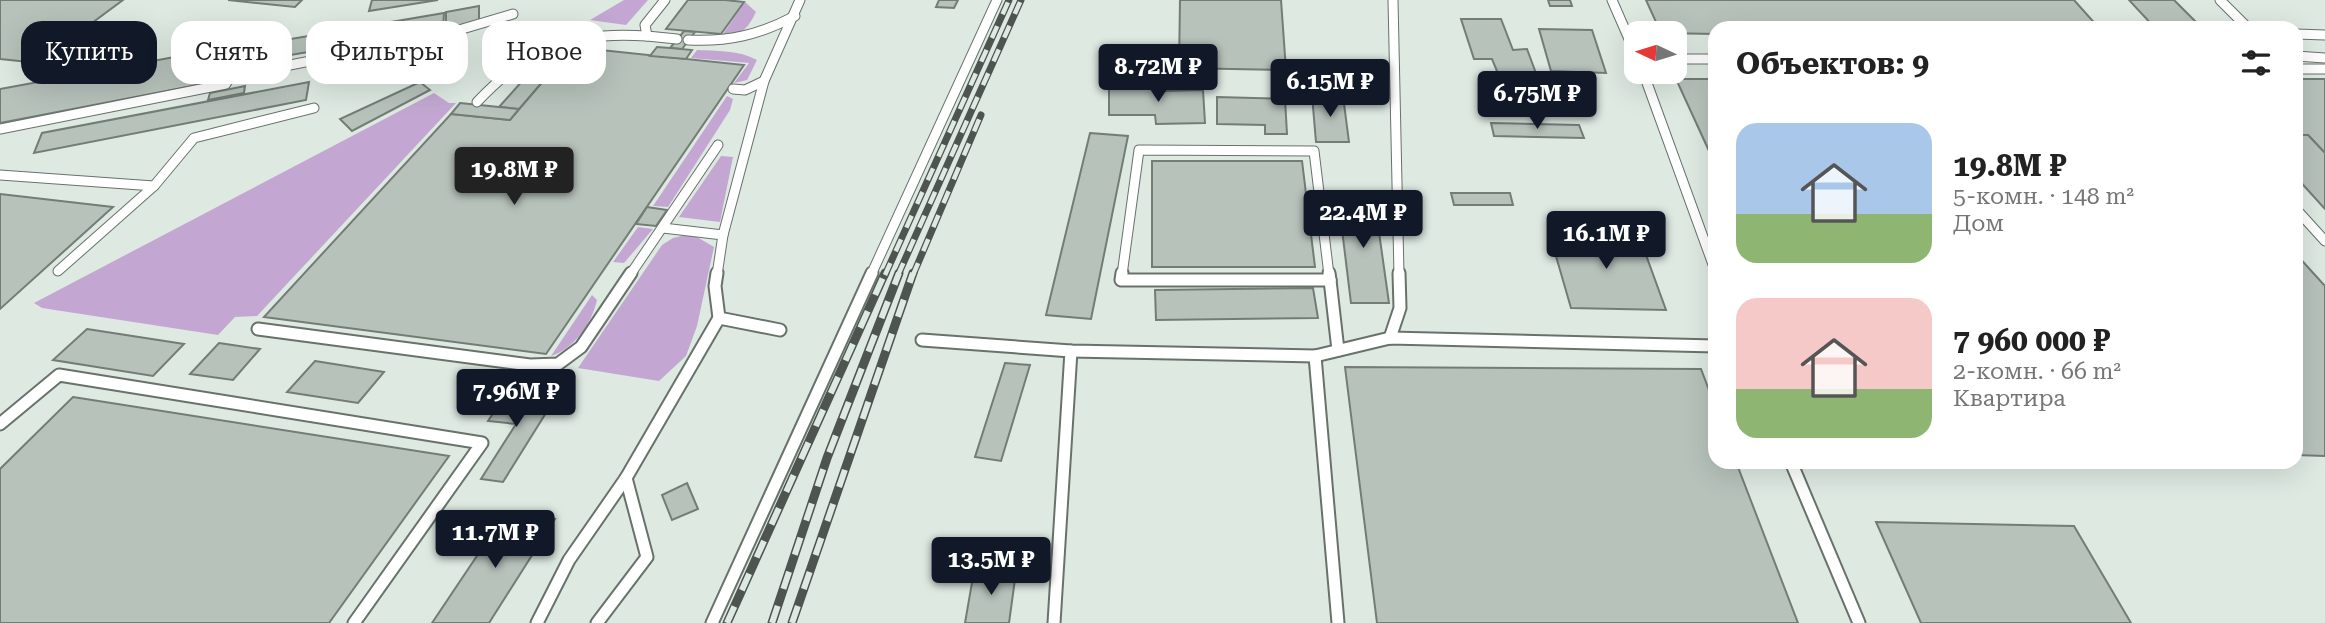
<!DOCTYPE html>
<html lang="ru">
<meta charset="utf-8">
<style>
body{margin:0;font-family:"Roboto Serif",serif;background:#f6f6f6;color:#222;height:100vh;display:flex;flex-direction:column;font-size:26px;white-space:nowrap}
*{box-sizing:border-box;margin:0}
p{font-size:23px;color:#767676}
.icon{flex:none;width:38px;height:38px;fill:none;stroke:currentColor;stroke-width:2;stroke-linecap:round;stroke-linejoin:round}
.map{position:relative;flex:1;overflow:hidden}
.side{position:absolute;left:1708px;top:21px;width:595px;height:448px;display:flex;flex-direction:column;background:#fff;border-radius:21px;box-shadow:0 7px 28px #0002}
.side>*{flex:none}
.hud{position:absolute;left:21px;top:21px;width:665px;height:63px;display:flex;gap:14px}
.needle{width:46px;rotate:274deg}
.buttons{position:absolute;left:1624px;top:21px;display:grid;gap:14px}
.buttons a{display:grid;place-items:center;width:63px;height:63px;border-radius:14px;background:#fff;box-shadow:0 7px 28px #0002;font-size:35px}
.price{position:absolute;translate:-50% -60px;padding:0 16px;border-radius:7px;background:#111827;color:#fff;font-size:23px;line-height:46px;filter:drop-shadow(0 2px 4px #0008)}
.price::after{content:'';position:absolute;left:50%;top:42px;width:21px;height:16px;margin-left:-10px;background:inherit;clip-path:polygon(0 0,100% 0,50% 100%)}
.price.selected{background:#222;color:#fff}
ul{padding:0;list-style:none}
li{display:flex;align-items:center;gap:21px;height:175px;padding:0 28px}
li span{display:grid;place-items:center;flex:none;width:196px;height:140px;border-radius:21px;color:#555}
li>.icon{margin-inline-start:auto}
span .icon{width:84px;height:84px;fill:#fffc;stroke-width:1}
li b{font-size:30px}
h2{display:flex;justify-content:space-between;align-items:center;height:84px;padding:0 28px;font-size:30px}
.tag{padding:0 24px;border-radius:21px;background:#fff;box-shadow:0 7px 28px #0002;font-size:24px;line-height:63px}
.tag.selected{background:#111827;color:#fff}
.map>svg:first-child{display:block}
.green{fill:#c3a7d2}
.building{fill:#b7c2bb;stroke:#737d76;stroke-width:2}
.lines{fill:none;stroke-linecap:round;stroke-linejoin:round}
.service-far1-casing{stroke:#68726b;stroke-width:11}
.service-casing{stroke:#68726b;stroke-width:15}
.service-far1{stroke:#fff;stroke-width:9}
.service{stroke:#fff;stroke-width:11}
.rail-far1-casing{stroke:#4e5450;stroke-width:7}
.rail-casing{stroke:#4e5450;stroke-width:9}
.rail-far1{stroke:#dee9e2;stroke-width:4.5;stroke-dasharray:13;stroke-linecap:butt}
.rail{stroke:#dee9e2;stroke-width:6;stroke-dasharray:18;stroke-linecap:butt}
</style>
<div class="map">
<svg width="2325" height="623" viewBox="0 0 2325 623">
<rect width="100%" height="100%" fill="#dee9e2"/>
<g class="green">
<polygon points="624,0 648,0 626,25 590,20"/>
<path d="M745,2L756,12C748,28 742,36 723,34Z"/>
<path d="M697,50C716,51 739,50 757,60L747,80L734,83L749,63L691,58Z"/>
<polygon points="434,93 449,103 456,103 257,316 235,317 218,335 42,308 34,303"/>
<polygon points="727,96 733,99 730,110 668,207 653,206"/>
<polygon points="721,156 733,157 720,222 679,217"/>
<polygon points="638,227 653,229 624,263 613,262"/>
<polygon points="685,235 697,237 714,247 697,326 686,356 659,381 578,368 662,245 673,238"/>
<path d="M592,295L597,300C592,323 574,349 551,356Z"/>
</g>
<g class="building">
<polygon points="0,0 123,0 38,63 0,59"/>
<polygon points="228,0 302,0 295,7"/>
<polygon points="372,0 438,0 369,11"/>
<polygon points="688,0 725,0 744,2 721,34 666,29"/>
<polygon points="939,0 958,0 954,8 936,7"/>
<polygon points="1180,0 1281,0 1286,70 1179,68"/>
<polygon points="1548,0 1570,0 1572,6 1550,6"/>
<polygon points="1646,0 2074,0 2099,28 1715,28 1715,34 1661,33"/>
<polygon points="2129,0 2174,0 2202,28 2155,28"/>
<polygon points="479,6 479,22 446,28 446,12"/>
<polygon points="444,13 443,29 215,68 220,51"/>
<polygon points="1461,19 1501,19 1513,50 1527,49 1537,76 1499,76 1492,59 1474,59"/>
<polygon points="1539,29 1592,30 1606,73 1551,71"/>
<polygon points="684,31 695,32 682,49 670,48"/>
<polygon points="572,47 744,65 546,354 264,317 451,114 510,120"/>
<polygon points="657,47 670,48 692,50 686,59 650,56"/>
<polygon points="218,49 208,83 0,123 0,89"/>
<polygon points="435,52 437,61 364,79 363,70"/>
<polygon points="532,70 551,72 519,109 499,107"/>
<polygon points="1676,79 1715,79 1715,164"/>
<polygon points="2296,79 2325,79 2325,153 2308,135 2296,135"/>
<polygon points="309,82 306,100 34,153 42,133"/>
<polygon points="420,82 430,90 352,131 340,119"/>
<polygon points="1109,85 1165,85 1166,91 1203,90 1205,123 1156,124 1155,115 1109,115"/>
<polygon points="245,86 244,93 208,100 210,93"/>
<polygon points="1312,95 1343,96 1349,142 1316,142"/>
<polygon points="1217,97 1285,99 1287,134 1265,134 1265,125 1217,124"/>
<polygon points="460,103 499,107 519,109 510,120 451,114"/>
<polygon points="1491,123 1579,125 1584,138 1494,136"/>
<polygon points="1090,133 1128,136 1091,319 1046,315"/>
<polygon points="2296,135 2308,135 2325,153 2325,209 2296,177"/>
<polygon points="1152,161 1302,161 1315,267 1152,267"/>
<polygon points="1451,193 1510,193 1513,205 1454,205"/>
<polygon points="0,194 113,207 0,309"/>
<polygon points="1338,197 1374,197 1389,303 1351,303"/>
<polygon points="647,207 667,210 656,226 636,224"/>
<polygon points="1549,232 1638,233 1666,310 1571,308"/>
<polygon points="2296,254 2325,286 2325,456 2296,455"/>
<polygon points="1313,288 1318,318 1156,320 1155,290"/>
<polygon points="87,329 184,344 153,376 53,360"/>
<polygon points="219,343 260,349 233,380 190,374"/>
<polygon points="315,361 384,372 358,403 287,392"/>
<polygon points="1005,363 1030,365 1001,461 975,457"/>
<polygon points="1345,367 1701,369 1715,406 1715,462 1736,462 1798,623 1377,623"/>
<polygon points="510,388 539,392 535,398 554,400 503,482 481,479 516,424 488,421"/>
<polygon points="73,397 449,456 329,623 0,623 0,469"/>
<polygon points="687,483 698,509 672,520 662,495"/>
<polygon points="507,511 555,519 489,623 432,623"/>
<polygon points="1876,522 2074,526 2131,623 1921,623"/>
<polygon points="974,571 1016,572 1009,623 965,623"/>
</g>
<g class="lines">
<g class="service-far1-casing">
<g id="service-far1">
<polyline points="665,0 645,25 647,36 677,39"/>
<polyline points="1393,0 1399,275"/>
<polyline points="1612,0 1636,55"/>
<polyline points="2220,0 2248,28"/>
<polyline points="2296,34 2325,35"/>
<path d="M688,40C728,42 759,35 795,16"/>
<polyline points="2296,56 2325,58"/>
<polyline points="1675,59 1715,59"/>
<polyline points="2296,69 2325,69"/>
<polyline points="1643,72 1715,270"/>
<polyline points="733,89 745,90 764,81"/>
<path d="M477,102C530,46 571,31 647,36"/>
<polyline points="0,129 226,84 229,77 442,35 513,14"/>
<polyline points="0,175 154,186 58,271"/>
<polyline points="154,186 194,138 314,108"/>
<polyline points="2296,209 2325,241"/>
<polyline points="663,228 723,235"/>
<polyline points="630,275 718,145"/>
<polyline points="717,275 723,235 764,81 800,0"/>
<polyline points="871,275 997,0"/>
<polyline points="1122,275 1139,150 1314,151 1329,275"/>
</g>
</g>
<g class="service-casing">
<g id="service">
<polyline points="717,273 715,286 719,318 780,330"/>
<polyline points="1122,273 1121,280 1330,280"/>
<polyline points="1329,273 1330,280"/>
<polyline points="1330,280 1338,350"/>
<polyline points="258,329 530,365 558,364 581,347 631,273"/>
<polyline points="1390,338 1400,308 1399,273"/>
<polyline points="922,340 1071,351 1315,356 1390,338 1715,346"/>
<polyline points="1315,356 1338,623"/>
<polyline points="0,424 59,375 482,443 354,623"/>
<polyline points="1791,462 1859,623"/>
<polyline points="537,623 569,560 626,478 719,318"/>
<polyline points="597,623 647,557 626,478"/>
<polyline points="712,623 872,273"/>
<polyline points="1054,623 1071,351"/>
</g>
</g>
<use href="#service-far1" class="service-far1"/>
<use href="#service" class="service"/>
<g class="rail-far1-casing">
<g id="rail-far1">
<polyline points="885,275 1009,0"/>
<polyline points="898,275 1021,0"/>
<polyline points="913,275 981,115"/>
</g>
</g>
<g class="rail-casing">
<g id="rail">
<polyline points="727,623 885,273"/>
<polyline points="772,623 827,458 899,273"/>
<polyline points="792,623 913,273"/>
</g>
</g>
<use href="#rail-far1" class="rail-far1"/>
<use href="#rail" class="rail"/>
</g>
</svg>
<div class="buttons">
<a><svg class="needle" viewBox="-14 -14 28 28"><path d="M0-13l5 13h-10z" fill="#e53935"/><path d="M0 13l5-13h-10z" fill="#767676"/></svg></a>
</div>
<b class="price" style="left:1158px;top:104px">8.72M ₽</b>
<b class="price" style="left:1330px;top:119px">6.15M ₽</b>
<b class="price" style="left:1537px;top:131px">6.75M ₽</b>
<b class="price selected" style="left:514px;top:207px">19.8M ₽</b>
<b class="price" style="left:1363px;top:250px">22.4M ₽</b>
<b class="price" style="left:1606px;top:271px">16.1M ₽</b>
<b class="price" style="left:516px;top:429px">7.96M ₽</b>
<b class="price" style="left:495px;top:570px">11.7M ₽</b>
<b class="price" style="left:991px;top:597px">13.5M ₽</b>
<div class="hud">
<a class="tag selected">Купить</a>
<a class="tag">Снять</a>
<a class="tag">Фильтры</a>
<a class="tag">Новое</a>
</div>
<section class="side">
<h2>Объектов: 9<svg class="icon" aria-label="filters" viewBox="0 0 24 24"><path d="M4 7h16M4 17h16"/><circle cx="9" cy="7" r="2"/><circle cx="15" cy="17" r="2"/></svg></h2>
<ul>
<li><span style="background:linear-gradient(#a9c7e8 65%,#8fb573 0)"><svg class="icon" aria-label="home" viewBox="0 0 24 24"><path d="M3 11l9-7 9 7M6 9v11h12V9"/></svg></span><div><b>19.8M ₽</b><p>5-комн. · 148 m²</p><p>Дом</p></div></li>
<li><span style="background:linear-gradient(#f6c9c9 65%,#8fb573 0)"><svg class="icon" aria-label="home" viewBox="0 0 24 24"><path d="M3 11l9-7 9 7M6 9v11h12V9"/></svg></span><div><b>7 960 000 ₽</b><p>2-комн. · 66 m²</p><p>Квартира</p></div></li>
</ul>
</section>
</div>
